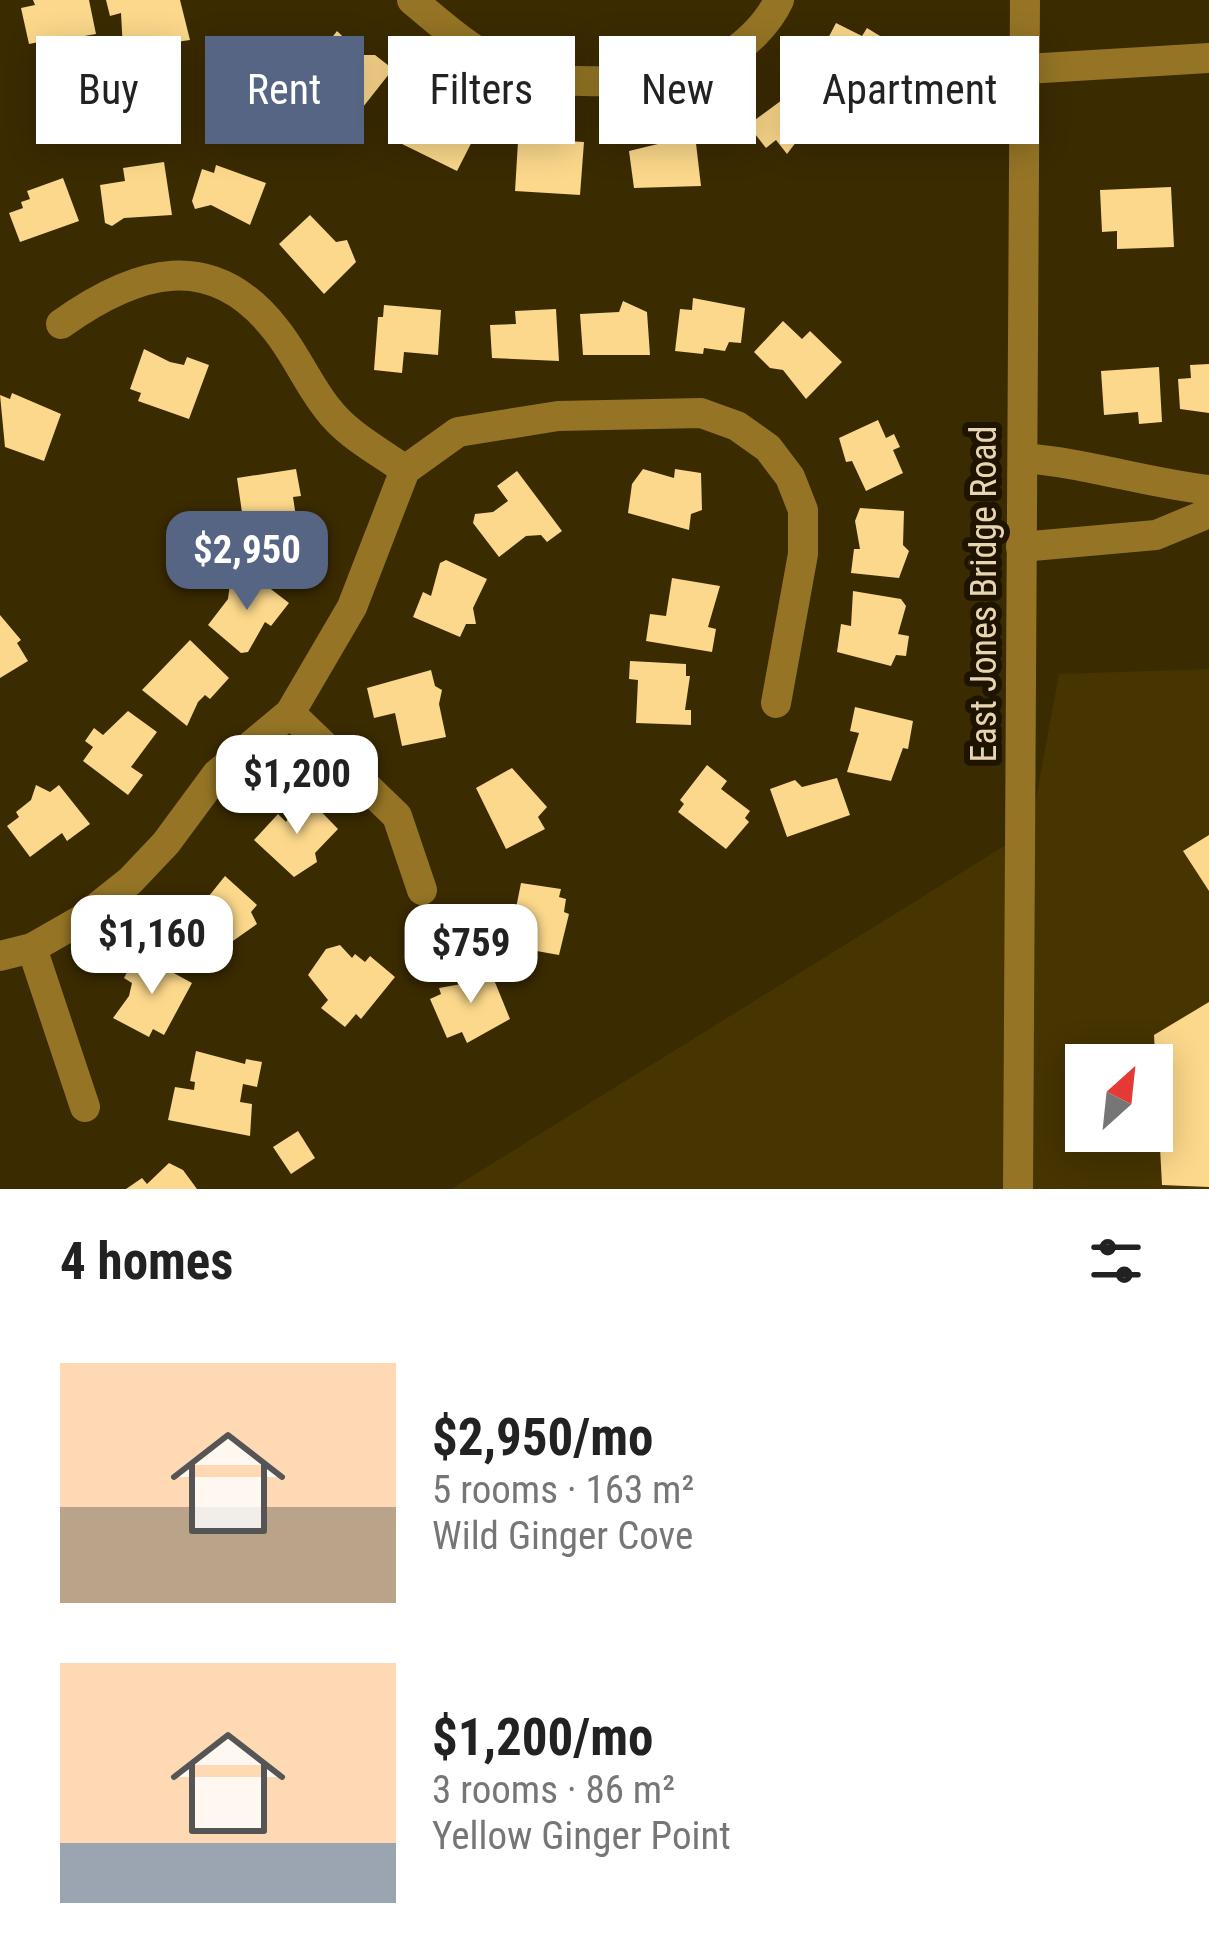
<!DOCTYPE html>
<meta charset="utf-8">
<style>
body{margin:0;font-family:"Roboto Condensed",sans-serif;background:#f2f2f2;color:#222;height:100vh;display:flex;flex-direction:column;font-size:45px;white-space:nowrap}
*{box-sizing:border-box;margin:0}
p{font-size:39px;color:#767676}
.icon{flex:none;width:66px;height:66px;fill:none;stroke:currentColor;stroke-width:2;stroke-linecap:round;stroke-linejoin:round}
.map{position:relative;height:1189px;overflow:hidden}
.side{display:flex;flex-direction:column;background:#fff;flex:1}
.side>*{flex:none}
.top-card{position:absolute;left:36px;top:36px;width:1137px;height:108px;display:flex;gap:24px}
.needle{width:78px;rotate:27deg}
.fabs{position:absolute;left:1065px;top:1044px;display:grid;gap:24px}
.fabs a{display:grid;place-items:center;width:108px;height:108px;border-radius:0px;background:#fff;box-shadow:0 6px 30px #0003;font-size:60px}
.price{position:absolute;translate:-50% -102px;padding:0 27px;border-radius:24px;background:#fff;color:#222;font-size:39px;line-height:78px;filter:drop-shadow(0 3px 6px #0008)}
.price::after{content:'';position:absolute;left:50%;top:72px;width:36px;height:27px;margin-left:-18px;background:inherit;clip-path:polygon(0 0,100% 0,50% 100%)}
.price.selected{background:#576585;color:#fff}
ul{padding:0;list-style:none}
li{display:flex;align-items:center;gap:36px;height:300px;padding:0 60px}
li span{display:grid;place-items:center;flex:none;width:336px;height:240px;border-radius:0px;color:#555}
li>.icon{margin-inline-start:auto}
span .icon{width:144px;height:144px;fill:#fffc;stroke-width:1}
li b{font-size:51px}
h2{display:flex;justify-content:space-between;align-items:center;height:144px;padding:0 60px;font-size:51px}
.pill{padding:0 42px;border-radius:0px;background:#fff;box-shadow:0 6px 30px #0003;font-size:42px;line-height:108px}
.pill.selected{background:#576585;color:#fff}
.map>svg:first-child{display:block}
.built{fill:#463401;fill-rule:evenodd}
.building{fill:#fbd88b}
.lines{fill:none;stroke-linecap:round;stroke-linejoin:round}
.minor{stroke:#957525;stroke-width:30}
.labels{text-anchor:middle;stroke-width:12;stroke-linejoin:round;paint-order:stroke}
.street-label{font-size:36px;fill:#e6d5b0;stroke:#1e1400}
</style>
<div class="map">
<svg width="1209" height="1189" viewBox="0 0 1209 1189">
<rect width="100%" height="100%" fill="#3b2b00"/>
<path class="built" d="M1209,669V1189H451L1030,830L1059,674ZM1086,1065H1152V1131H1086Z"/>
<g class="building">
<polygon points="33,0 89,0 96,34 73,38 76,49 52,54 49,40 29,44 21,8 35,5"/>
<polygon points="106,0 180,0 190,40 123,50 121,13 110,16"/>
<polygon points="836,23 862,36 867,28 880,36 876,43 890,51 871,81 877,84 868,100 822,72 837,53 824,46"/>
<polygon points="337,31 362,55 375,55 393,69 352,121 322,98 333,84 310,66"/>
<polygon points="801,86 828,125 805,144 800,137 787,154 776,140 766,148 748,125"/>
<polygon points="422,97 481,124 457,171 400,143"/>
<polygon points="695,135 701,186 634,188 629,151"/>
<polygon points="531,139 584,142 580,195 515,191 518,142"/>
<polygon points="164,162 172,215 124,218 112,226 105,223 100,185 125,181 123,168"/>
<polygon points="216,165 266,183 250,225 211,205 195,209 192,201 202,169 214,173"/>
<polygon points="63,178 79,221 20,242 9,213 23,208 21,202 30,199 27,191"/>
<polygon points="1171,187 1174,247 1117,249 1117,231 1102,232 1100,190"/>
<polygon points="310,215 336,242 347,240 356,262 324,294 279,244"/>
<polygon points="693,298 745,308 741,343 729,342 725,351 704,348 703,354 675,351 680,309 692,310"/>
<polygon points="623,301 647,312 650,355 583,355 580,314 619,312"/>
<polygon points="384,305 441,310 438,355 404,352 402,373 374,370 378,317 383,317"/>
<polygon points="556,309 559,361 492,358 490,325 516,324 515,311"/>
<polygon points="783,321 802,339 810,331 842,362 806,399 783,370 770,368 754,352"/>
<polygon points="144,349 170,362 184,365 187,357 209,365 189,419 138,401 141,393 130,389"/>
<polygon points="1209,364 1209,413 1180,409 1178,379 1191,378 1190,365"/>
<polygon points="1159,367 1162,422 1139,424 1138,412 1104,415 1101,371"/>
<polygon points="12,393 61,414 44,461 5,447 0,395 10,399"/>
<polygon points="878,420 886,438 894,434 900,447 893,450 903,473 866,491 852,461 846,462 839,438"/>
<polygon points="296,469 301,496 293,497 299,537 246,540 237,478"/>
<polygon points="643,469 674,478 675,469 701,473 702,510 691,514 689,530 628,513 632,484"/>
<polygon points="517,471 562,531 547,542 541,535 526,536 499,557 473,523 475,514 493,512 508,501 497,486"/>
<polygon points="860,508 904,511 903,545 909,551 899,578 851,573 854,549 860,549 855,521"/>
<polygon points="446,560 487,579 473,608 476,624 466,624 460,637 413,617 423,592 431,596 440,563"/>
<polygon points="250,573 289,603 271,626 265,622 248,652 241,653 208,625 228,599 230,583 241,586"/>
<polygon points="672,578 720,586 708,627 716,629 712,652 646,641 650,614 666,616"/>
<polygon points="853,591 901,599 906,606 898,634 909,636 906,656 896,655 891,666 837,652 841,624 851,626"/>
<polygon points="0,615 21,640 17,643 28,661 0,678"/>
<polygon points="190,640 229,678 210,699 205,695 198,702 187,726 142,690"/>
<polygon points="630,661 686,664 686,676 690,676 685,710 691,710 691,725 636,723 638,680 629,679"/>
<polygon points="431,670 435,686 442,690 439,704 446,737 402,746 395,713 374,718 367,688"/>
<polygon points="855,707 913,721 908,749 903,748 891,781 847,772 859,733 850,731"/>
<polygon points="128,711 157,732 131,767 143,775 128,795 83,761 93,747 85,741 94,728 103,735"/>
<polygon points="707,765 727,781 721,789 750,811 745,818 749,822 726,849 678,812 684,804 680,800"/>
<polygon points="512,768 547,807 538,817 545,829 506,849 476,788"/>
<polygon points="837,778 850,815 787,837 770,789 795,780 802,787"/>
<polygon points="36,785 50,792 59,785 90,824 67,841 62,833 30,857 7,826 19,817 16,812 31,800"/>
<polygon points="299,797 307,797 338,829 315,853 317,862 294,877 254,840 278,814 286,822"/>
<polygon points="1209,835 1209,891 1183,851"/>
<polygon points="225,876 257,905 251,912 257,924 230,943 225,938 212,952 184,927"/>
<polygon points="521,883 561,889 559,897 566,899 564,912 569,914 559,955 531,950 517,940 524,925 523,910 516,908"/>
<polygon points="340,945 352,958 355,954 365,962 370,956 395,977 361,1019 356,1014 345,1027 321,1008 328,1000 308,975 326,949"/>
<polygon points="137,953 192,983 164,1035 153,1029 149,1037 113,1018 129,996 132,983 124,978"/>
<polygon points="488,965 510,1019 467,1043 462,1032 447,1038 430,999 441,994 439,988 467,983 464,975"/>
<polygon points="1209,1002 1209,1187 1162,1185 1154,1035"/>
<polygon points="196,1051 245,1064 246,1059 262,1062 257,1087 243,1084 240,1102 252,1104 250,1136 168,1120 175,1087 194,1090 195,1082 190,1081"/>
<polygon points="298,1131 315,1158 291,1174 273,1147"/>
<polygon points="169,1163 183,1170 197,1189 126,1189 142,1178 147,1184"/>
</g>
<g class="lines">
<g class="minor">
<path d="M412,0C442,25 474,54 511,70C555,89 679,83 721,60C744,47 768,24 779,0"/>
<polyline points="1026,69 1209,58"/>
<path d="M61,324C135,271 212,246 277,331C296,355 308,384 327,408C347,435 379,451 405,470"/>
<path d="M1023,458C1087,463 1146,483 1209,490"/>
<polyline points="1021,547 1156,535 1209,513"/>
<polyline points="290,713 397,816 422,890"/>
<polyline points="32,948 85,1107"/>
<polyline points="0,956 32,948 81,920 130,881 166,843 217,774 290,713 352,607 405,470 458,432 558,416 701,413 737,426 768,448 790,477 803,510 803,554 776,703"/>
<polyline points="1018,1189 1025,0"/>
</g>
</g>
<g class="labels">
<g class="street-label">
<text transform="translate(983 594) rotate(-90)" y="13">East Jones Bridge Road</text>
</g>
</g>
</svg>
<div class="fabs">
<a><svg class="needle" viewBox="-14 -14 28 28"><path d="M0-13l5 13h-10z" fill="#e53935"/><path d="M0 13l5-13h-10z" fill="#767676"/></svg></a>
</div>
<b class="price selected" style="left:247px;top:613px">$2,950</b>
<b class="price" style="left:297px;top:837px">$1,200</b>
<b class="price" style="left:152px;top:997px">$1,160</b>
<b class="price" style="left:471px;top:1006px">$759</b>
<div class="top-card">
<a class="pill">Buy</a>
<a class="pill selected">Rent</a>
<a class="pill">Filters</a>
<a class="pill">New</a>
<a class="pill">Apartment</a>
</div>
</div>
<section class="side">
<h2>4 homes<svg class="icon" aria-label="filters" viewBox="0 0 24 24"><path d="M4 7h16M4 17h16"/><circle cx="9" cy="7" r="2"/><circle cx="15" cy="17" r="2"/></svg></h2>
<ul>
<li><span style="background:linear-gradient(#ffd9b3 60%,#b9a48a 0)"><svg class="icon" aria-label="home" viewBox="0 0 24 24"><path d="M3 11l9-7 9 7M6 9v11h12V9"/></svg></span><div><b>$2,950/mo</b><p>5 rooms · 163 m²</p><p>Wild Ginger Cove</p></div></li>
<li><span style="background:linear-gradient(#ffd9b3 75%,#9aa5b1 0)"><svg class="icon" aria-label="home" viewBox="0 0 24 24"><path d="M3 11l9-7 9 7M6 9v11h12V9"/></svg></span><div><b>$1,200/mo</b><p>3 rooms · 86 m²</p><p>Yellow Ginger Point</p></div></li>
</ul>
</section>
